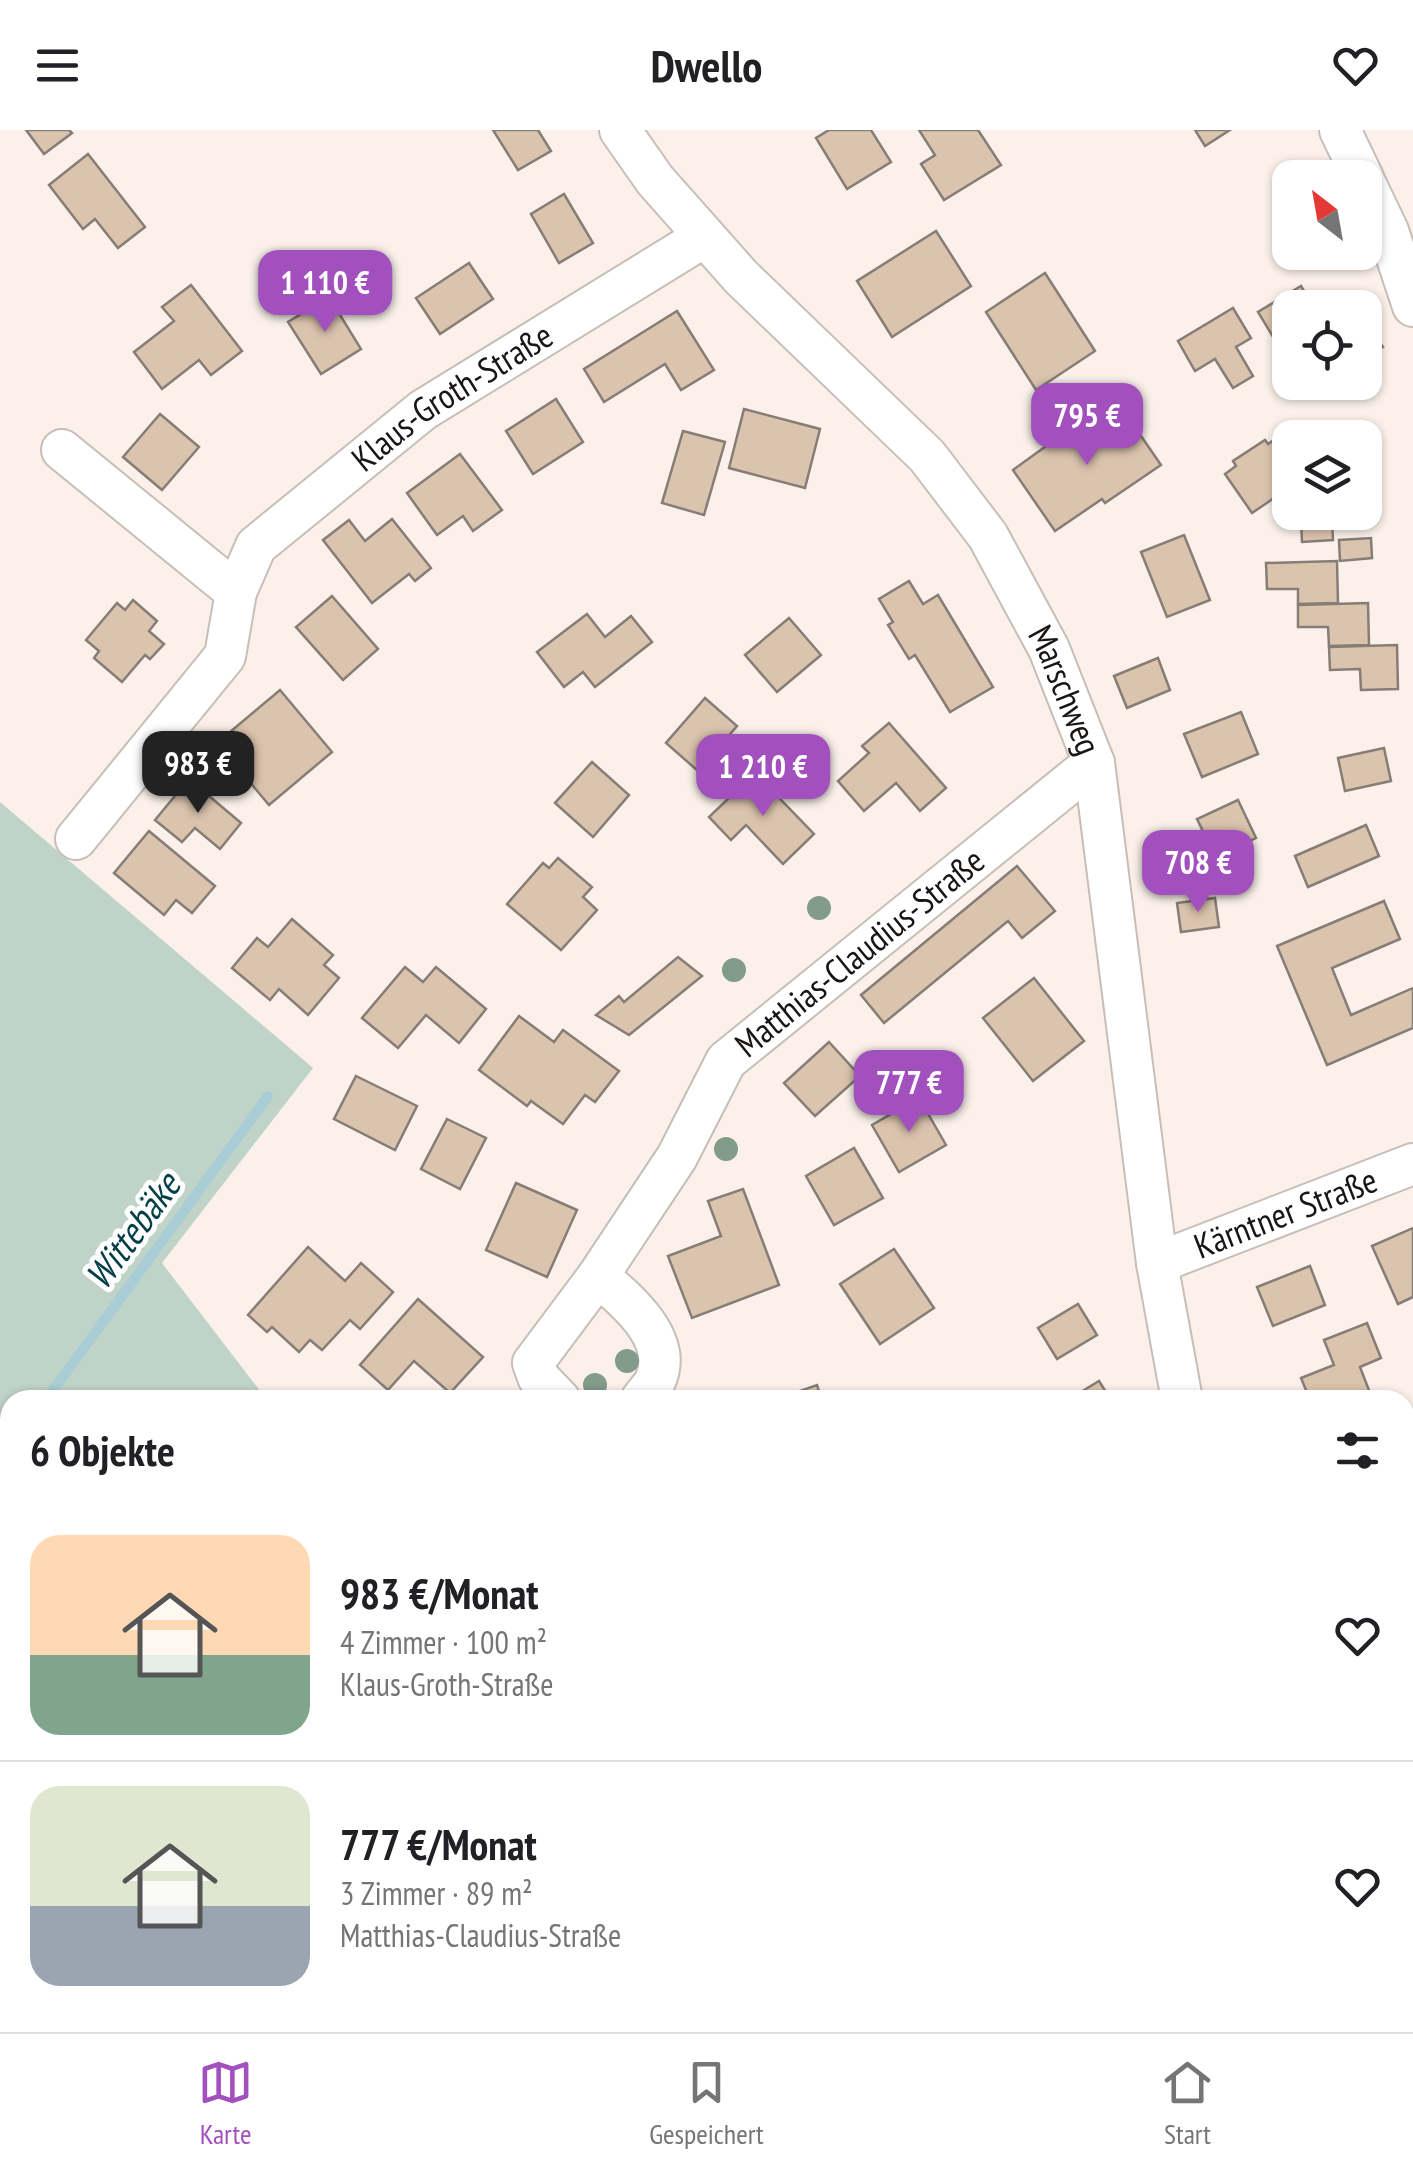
<!DOCTYPE html>
<html lang="de">
<meta charset="utf-8">
<style>
body{margin:0;font-family:"PT Sans Narrow",sans-serif;background:#f2f2f2;color:#202124;height:100vh;display:flex;flex-direction:column;font-size:38px;white-space:nowrap}
*{box-sizing:border-box;margin:0}
p{font-size:32px;color:#757577}
.icon{flex:none;width:55px;height:55px;fill:none;stroke:currentColor;stroke-width:2;stroke-linecap:round;stroke-linejoin:round}
.map{position:relative;flex:1;overflow:hidden}
.sheet{position:absolute;left:0px;top:1260px;width:1415px;height:642px;display:flex;flex-direction:column;background:#fff;border-radius:30px 30px 0 0;box-shadow:0 2px 8px #0004}
.sheet>*{flex:none}
.needle{width:65px;rotate:329deg}
.buttons{position:absolute;left:1272px;top:30px;display:grid;gap:20px}
.buttons a{display:grid;place-items:center;width:110px;height:110px;border-radius:20px;background:#fff;box-shadow:0 2px 8px #0004;font-size:50px}
.price{position:absolute;translate:-50% -85px;padding:0 22px;border-radius:20px;background:#a350bf;color:#fff;font-size:32px;line-height:65px;filter:drop-shadow(0 2px 5px #0008)}
.price::after{content:'';position:absolute;left:50%;top:60px;width:30px;height:22px;margin-left:-15px;background:inherit;clip-path:polygon(0 0,100% 0,50% 100%)}
.price.active{background:#222;color:#fff}
ul{padding:0;list-style:none}
li{display:flex;align-items:center;gap:30px;height:250px;padding:0 30px}
li+li{border-top:2px solid #e0e0e0}
li span{display:grid;place-items:center;flex:none;width:280px;height:200px;border-radius:30px;color:#555}
li>.icon{margin-inline-start:auto}
span .icon{width:120px;height:120px;fill:#fffc;stroke-width:1}
li b{font-size:42px}
h2{display:flex;justify-content:space-between;align-items:center;height:120px;padding:0 30px;font-size:42px}
header{display:flex;justify-content:space-between;align-items:center;height:130px;padding:0 30px;background:#fff;font-size:45px;font-weight:600}
.tabs{display:flex;justify-content:space-around;align-items:center;height:140px;border-top:2px solid #e0e0e0;background:#fff;font-size:28px;color:#757577}
.tabs a{display:grid;justify-items:center;gap:5px}
.tabs .active{color:#a350bf}
.map>svg:first-child{display:block}
.green{fill:#bfd3c8}
.lines{fill:none;stroke-linecap:round;stroke-linejoin:round}
.stream{stroke:#a8cdd4;stroke-width:10}
.building{fill:#dbc4ae;stroke:#857d76;stroke-width:2.5}
.minor-casing{stroke:#c7beb7;stroke-width:44}
.minor{stroke:#fff;stroke-width:40}
.tree{fill:#829b8a}
.labels{text-anchor:middle;stroke-width:10;stroke-linejoin:round;paint-order:stroke}
.street-label{font-size:35px;fill:#181513;stroke:#fff}
.water-label{font-size:38px;font-style:italic;fill:#043f47;stroke:#fff}
</style>
<header><svg class="icon" aria-label="menu" viewBox="0 0 24 24"><path d="M4 6h16M4 12h16M4 18h16"/></svg>Dwello<svg class="icon" aria-label="heart" viewBox="0 0 24 24"><path d="M12 20l-8-8c-3-5 5-10 8-4 3-6 11-1 8 4z"/></svg></header>
<div class="map">
<svg width="1413" height="1902" viewBox="0 0 1413 1902">
<rect width="100%" height="100%" fill="#fbf1ea"/>
<g class="green">
<polygon points="0,672 313,938 162,1133 267,1270 10,1270 10,1892 920,1892 927,1902 0,1902"/>
<polygon points="1413,1312 1413,1489 1405,1492 1405,1316"/>
</g>
<g class="lines">
<g class="stream">
<polyline points="46,1270 268,966"/>
<polyline points="0,1341 10,1326"/>
</g>
</g>
<g class="building">
<polygon points="26,0 69,0 72,3 44,24"/>
<polygon points="493,0 538,0 551,21 518,40"/>
<polygon points="829,0 871,0 891,32 847,59 816,8"/>
<polygon points="919,0 978,0 1001,35 944,70 921,34 935,25"/>
<polygon points="1195,0 1230,0 1205,16"/>
<polygon points="88,24 145,97 118,118 95,89 83,99 49,55"/>
<polygon points="564,64 593,113 559,133 531,84"/>
<polygon points="936,101 971,156 892,207 857,151"/>
<polygon points="469,133 493,169 440,204 416,168"/>
<polygon points="1045,143 1095,221 1036,260 986,182"/>
<polygon points="191,155 242,221 211,245 199,230 162,259 134,222 174,191 162,177"/>
<polygon points="1301,156 1314,178 1290,178 1290,208 1278,215 1258,182"/>
<polygon points="329,167 361,219 321,244 288,192"/>
<polygon points="1233,178 1251,208 1236,217 1253,246 1233,258 1215,229 1195,241 1178,211"/>
<polygon points="677,181 714,240 681,260 665,234 604,272 584,239"/>
<polygon points="1374,205 1383,217 1365,229 1365,211"/>
<polygon points="556,269 583,312 533,344 506,301"/>
<polygon points="1119,274 1161,335 1105,373 1102,369 1055,401 1013,340 1060,306 1064,312"/>
<polygon points="744,279 820,299 805,358 729,338"/>
<polygon points="160,284 199,317 162,360 123,327"/>
<polygon points="683,301 725,312 704,385 662,373"/>
<polygon points="1277,308 1290,327 1290,348 1279,356 1283,362 1252,383 1225,344 1236,336 1233,331 1265,310 1268,314"/>
<polygon points="460,324 502,380 473,401 463,386 437,405 407,363"/>
<polygon points="1365,335 1373,335 1375,381 1365,382"/>
<polygon points="392,389 431,438 415,451 409,444 372,473 323,410 349,390 365,411"/>
<polygon points="1332,389 1333,410 1302,412 1301,391"/>
<polygon points="1184,405 1210,470 1167,487 1141,422"/>
<polygon points="1371,408 1372,428 1340,431 1339,410"/>
<polygon points="1337,431 1338,473 1298,474 1298,459 1267,459 1266,433"/>
<polygon points="909,451 923,474 938,465 993,557 950,582 915,525 909,529 888,495 893,492 879,469"/>
<polygon points="332,466 378,519 343,550 296,497"/>
<polygon points="133,470 157,491 149,501 164,514 150,529 145,525 122,552 94,528 99,521 86,510 117,473 125,480"/>
<polygon points="1368,473 1369,515 1329,516 1328,497 1298,497 1298,475"/>
<polygon points="587,484 605,507 631,486 652,512 595,557 583,542 564,557 537,522"/>
<polygon points="789,488 821,525 777,562 745,525"/>
<polygon points="1397,515 1398,559 1361,560 1360,539 1330,540 1329,517"/>
<polygon points="1158,528 1170,560 1127,578 1114,546"/>
<polygon points="280,560 332,622 269,675 217,613"/>
<polygon points="705,568 737,596 698,641 666,613"/>
<polygon points="1241,582 1258,624 1202,647 1184,604"/>
<polygon points="889,593 946,658 920,681 896,653 864,681 838,651 869,623 862,616"/>
<polygon points="1384,618 1391,651 1345,661 1338,628"/>
<polygon points="592,632 629,665 593,707 555,673"/>
<polygon points="755,643 814,704 783,734 746,695 731,710 709,687"/>
<polygon points="189,649 241,693 220,719 195,698 182,712 155,690"/>
<polygon points="1238,670 1256,708 1216,728 1197,689"/>
<polygon points="1366,695 1379,726 1308,757 1295,726"/>
<polygon points="149,701 215,756 192,783 176,770 164,785 114,743"/>
<polygon points="558,728 592,757 583,767 597,780 561,820 507,774 543,733 549,738"/>
<polygon points="1017,736 1055,781 1022,808 1008,791 884,893 861,865"/>
<polygon points="1215,768 1219,797 1181,802 1177,773"/>
<polygon points="1384,771 1400,809 1332,838 1351,885 1413,858 1413,898 1327,935 1277,816"/>
<polygon points="292,789 333,825 324,835 339,848 308,885 279,859 270,870 232,838 257,808 268,817"/>
<polygon points="678,827 702,846 629,905 596,885 619,866 624,872"/>
<polygon points="405,837 423,852 436,837 486,879 459,913 426,885 398,918 362,888"/>
<polygon points="1034,848 1084,911 1033,951 983,888"/>
<polygon points="519,886 554,912 563,900 619,941 595,972 585,965 563,994 531,971 527,976 479,940"/>
<polygon points="829,912 860,946 815,986 784,953"/>
<polygon points="356,946 417,976 395,1020 334,989"/>
<polygon points="919,968 946,1015 899,1042 872,995"/>
<polygon points="447,989 486,1008 460,1059 421,1039"/>
<polygon points="854,1018 883,1068 834,1095 806,1046"/>
<polygon points="516,1053 577,1080 547,1147 486,1120"/>
<polygon points="743,1059 779,1155 692,1188 668,1126 721,1106 708,1071"/>
<polygon points="1413,1098 1413,1167 1398,1174 1372,1116"/>
<polygon points="308,1117 345,1151 361,1133 393,1162 360,1199 350,1190 322,1220 310,1210 299,1222 272,1197 267,1202 248,1185"/>
<polygon points="894,1119 934,1178 880,1214 840,1154"/>
<polygon points="1310,1136 1325,1175 1273,1196 1257,1157"/>
<polygon points="418,1169 483,1227 450,1263 414,1231 388,1260 360,1235"/>
<polygon points="1078,1174 1097,1205 1057,1229 1038,1198"/>
<polygon points="1367,1193 1381,1228 1360,1237 1372,1268 1310,1270 1301,1248 1334,1235 1324,1210"/>
<polygon points="1099,1251 1111,1270 1068,1270"/>
<polygon points="817,1255 822,1270 774,1270"/>
<polygon points="1405,1593 1413,1614 1413,1626 1405,1629"/>
<polygon points="12,1892 47,1892 54,1902 0,1902"/>
<polygon points="47,1892 81,1892 88,1902 54,1902"/>
<polygon points="1081,1892 1148,1892 1154,1902 1087,1902"/>
<polygon points="1237,1892 1276,1892 1282,1902 1222,1902"/>
</g>
<g class="lines">
<g class="minor-casing">
<g id="minor">
<path id="s1" d="M620,0L655,50L741,147L927,326L988,406L1049,519L1094,633L1157,1133L1182,1270"/>
<polyline points="1340,0 1363,48"/>
<polyline points="1365,53 1388,101 1413,176"/>
<polyline points="62,320 236,462"/>
<path id="s2" d="M76,709L225,526L236,462L256,416L423,280L704,107"/>
<path id="s3" d="M1157,1133L1413,1034"/>
<path d="M598,1146C625,1169 675,1209 655,1251C652,1257 645,1264 641,1270"/>
<path id="s4" d="M560,1270L538,1247L533,1233L598,1146L677,1027L726,931L1094,633"/>
<polyline points="1405,1870 1413,1880"/>
</g>
</g>
<use href="#minor" class="minor"/>
</g>
<g class="tree">
<circle cx="819" cy="778" r="12"/>
<circle cx="734" cy="840" r="12"/>
<circle cx="726" cy="1019" r="12"/>
<circle cx="627" cy="1231" r="12"/>
<circle cx="595" cy="1255" r="12"/>
</g>
<g class="labels">
<g class="street-label">
<text dy="12" stroke="none"><textPath href="#s2" startOffset="598">Klaus-Groth-Straße</textPath></text>
<text dy="12" stroke="none"><textPath href="#s1" startOffset="722">Marschweg</textPath></text>
<text dy="12" stroke="none"><textPath href="#s4" startOffset="578">Matthias-Claudius-Straße</textPath></text>
<text dy="12" stroke="none"><textPath href="#s3" startOffset="138">Kärntner Straße</textPath></text>
</g>
<g class="water-label">
<text transform="translate(133 1101) rotate(-54)" y="13">Wittebäke</text>
</g>
</g>
</svg>
<div class="buttons">
<a><svg class="needle" viewBox="-14 -14 28 28"><path d="M0-13l5 13h-10z" fill="#e53935"/><path d="M0 13l5-13h-10z" fill="#757577"/></svg></a>
<a><svg class="icon" aria-label="locate" viewBox="0 0 24 24"><circle cx="12" cy="12" r="6"/><path d="M12 2v4M12 18v4M2 12h4M18 12h4"/></svg></a>
<a><svg class="icon" aria-label="layers" viewBox="0 0 24 24"><path d="M12 4l9 5-9 5-9-5zM3 14l9 5 9-5"/></svg></a>
</div>
<b class="price" style="left:325px;top:205px">1 110 €</b>
<b class="price" style="left:1087px;top:338px">795 €</b>
<b class="price active" style="left:198px;top:686px">983 €</b>
<b class="price" style="left:763px;top:689px">1 210 €</b>
<b class="price" style="left:1198px;top:785px">708 €</b>
<b class="price" style="left:909px;top:1005px">777 €</b>
<section class="sheet">
<h2>6 Objekte<svg class="icon" aria-label="filters" viewBox="0 0 24 24"><path d="M4 7h16M4 17h16"/><circle cx="9" cy="7" r="2"/><circle cx="15" cy="17" r="2"/></svg></h2>
<ul>
<li><span style="background:linear-gradient(#ffd9b3 60%,#7fa58c 0)"><svg class="icon" aria-label="home" viewBox="0 0 24 24"><path d="M3 11l9-7 9 7M6 9v11h12V9"/></svg></span><div><b>983 €/Monat</b><p>4 Zimmer · 100 m²</p><p>Klaus-Groth-Straße</p></div><svg class="icon" aria-label="heart" viewBox="0 0 24 24"><path d="M12 20l-8-8c-3-5 5-10 8-4 3-6 11-1 8 4z"/></svg></li>
<li><span style="background:linear-gradient(#dfe7d0 60%,#9aa5b1 0)"><svg class="icon" aria-label="home" viewBox="0 0 24 24"><path d="M3 11l9-7 9 7M6 9v11h12V9"/></svg></span><div><b>777 €/Monat</b><p>3 Zimmer · 89 m²</p><p>Matthias-Claudius-Straße</p></div><svg class="icon" aria-label="heart" viewBox="0 0 24 24"><path d="M12 20l-8-8c-3-5 5-10 8-4 3-6 11-1 8 4z"/></svg></li>
</ul>
</section>
</div>
<nav class="tabs">
<a class="active"><svg class="icon" aria-label="map" viewBox="0 0 24 24"><path d="M3 6l6-2 6 2 6-2v14l-6 2-6-2-6 2zM9 4v14M15 6v14"/></svg>Karte</a>
<a><svg class="icon" aria-label="saved" viewBox="0 0 24 24"><path d="M7 4h10v16l-5-4-5 4z"/></svg>Gespeichert</a>
<a><svg class="icon" aria-label="home" viewBox="0 0 24 24"><path d="M3 11l9-7 9 7M6 9v11h12V9"/></svg>Start</a>
</nav>
